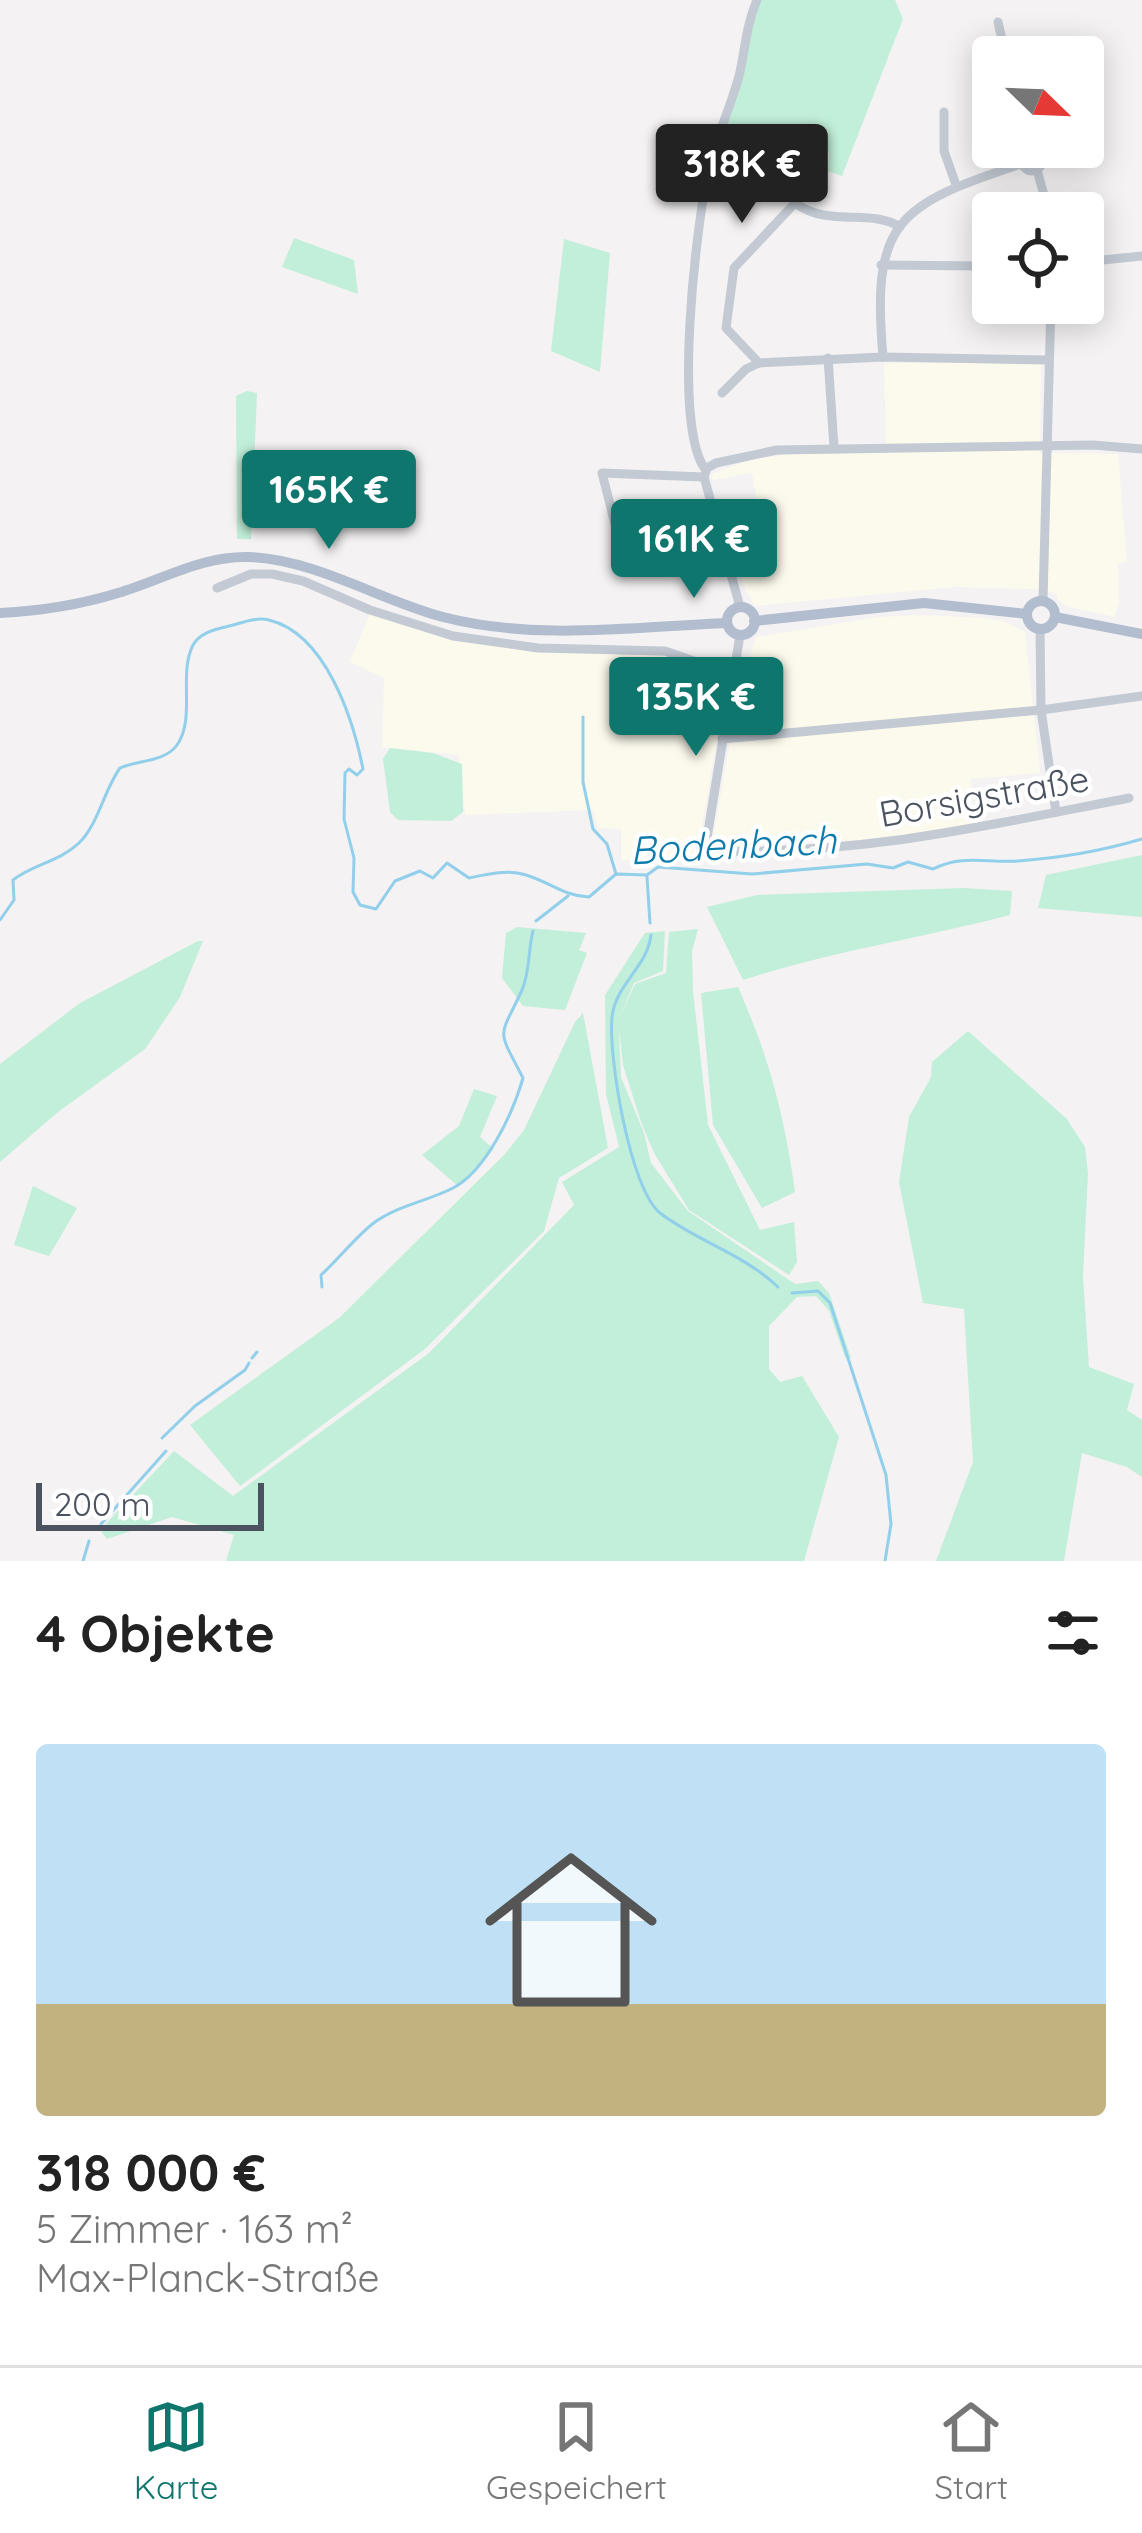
<!DOCTYPE html>
<html lang="de">
<meta charset="utf-8">
<style>
body{margin:0;font-family:Quicksand,sans-serif;background:#f2f2f2;color:#222;height:100vh;display:flex;flex-direction:column;font-size:45px;white-space:nowrap}
*{box-sizing:border-box;margin:0}
p{font-size:39px;color:#767676}
.icon{flex:none;width:66px;height:66px;fill:none;stroke:currentColor;stroke-width:2;stroke-linecap:round;stroke-linejoin:round}
.map{position:relative;height:1561px;overflow:hidden}
.side{display:flex;flex-direction:column;background:#fff;flex:1}
.side>*{flex:none}
.needle{width:78px;rotate:113deg}
.controls{position:absolute;left:972px;top:36px;display:grid;gap:24px}
.controls a{display:grid;place-items:center;width:132px;height:132px;border-radius:12px;background:#fff;box-shadow:0 6px 30px #0003;font-size:60px}
.scale{position:absolute;left:36px;bottom:30px;width:228px;box-sizing:border-box;padding-left:12px;border:6px solid #4a535f;border-top:0;font-size:33px;line-height:42px;white-space:nowrap;color:#4a535f;-webkit-text-stroke:9px #fff;paint-order:stroke}
.price{position:absolute;translate:-50% -102px;padding:0 27px;border-radius:12px;background:#0f766e;color:#fff;font-size:39px;line-height:78px;filter:drop-shadow(0 3px 6px #0008)}
.price::after{content:'';position:absolute;left:50%;top:72px;width:36px;height:27px;margin-left:-18px;background:inherit;clip-path:polygon(0 0,100% 0,50% 100%)}
.price.active{background:#222;color:#fff}
ul{padding:0;list-style:none}
li{display:grid;align-content:center;gap:24px;height:636px;padding:0 36px}
li+li{border-top:3px solid #e0e0e0}
li span{display:grid;place-items:center;height:372px;border-radius:12px;color:#555}
li>.icon{margin-inline-start:auto}
span .icon{width:216px;height:216px;fill:#fffc;stroke-width:1}
li b{font-size:51px}
h2{display:flex;justify-content:space-between;align-items:center;height:144px;padding:0 36px;font-size:51px}
.tabs{display:flex;justify-content:space-around;align-items:center;height:168px;border-top:3px solid #e0e0e0;background:#fff;font-size:33px;color:#767676}
.tabs a{display:grid;justify-items:center;gap:6px}
.tabs .active{color:#0f766e}
.map>svg:first-child{display:block}
.commercial{fill:#fcfaed}
.green{fill:#c2efd9}
.lines{fill:none;stroke-linecap:round;stroke-linejoin:round}
.stream{stroke:#91cfeb;stroke-width:3}
.minor{stroke:#c3cad3;stroke-width:9}
.major{stroke:#b2becf;stroke-width:10}
.labels{text-anchor:middle;stroke-width:9;stroke-linejoin:round;paint-order:stroke}
.street-label{font-size:36px;fill:#4a535f;stroke:#fff}
.water-label{font-size:39px;font-style:italic;fill:#0f7bad;stroke:#fff}
</style>
<div class="map">
<svg width="1142" height="1561" viewBox="0 0 1142 1561">
<rect width="100%" height="100%" fill="#f4f2f2"/>
<g class="commercial">
<polygon points="884,363 1041,363 1040,453 1118,454 1127,562 1118,563 1119,600 1115,617 1069,607 1058,600 1056,593 1032,589 955,587 755,606 746,591 726,526 760,519 752,473 713,480 711,474 750,460 792,454 886,452"/>
<polygon points="370,613 532,650 681,657 709,668 726,684 697,858 621,860 621,829 598,828 593,810 465,815 459,755 382,747 384,678 350,662"/>
<polygon points="920,615 984,618 1006,622 1025,632 1040,773 971,779 973,825 864,840 718,843 714,832 739,691 756,637 878,617"/>
</g>
<g class="green">
<polygon points="758,0 895,0 903,19 842,176 828,171 829,152 810,148 800,165 773,150 756,146 734,162 714,166"/>
<polygon points="294,238 354,260 358,294 282,267"/>
<polygon points="564,239 610,253 600,372 551,351"/>
<polygon points="247,391 257,393 251,539 237,539 236,396"/>
<polygon points="390,748 433,753 462,764 463,812 451,821 398,820 390,812 383,759"/>
<polygon points="1142,855 1142,917 1038,908 1046,875"/>
<path d="M964,888L1012,891L1010,915C922,938 828,952 743,980L707,907L757,895Z"/>
<polygon points="517,927 586,933 579,950 587,953 565,1010 523,1006 502,978 506,933"/>
<polygon points="698,929 692,951 693,991 708,1125 760,1230 794,1222 797,1262 789,1275 689,1210 654,1153 641,1122 623,1065 619,1028 621,1077 644,1133 651,1163 688,1211 795,1284 818,1281 829,1293 851,1358 845,1357 829,1311 816,1296 797,1297 769,1326 769,1369 780,1382 802,1376 839,1437 804,1561 226,1561 234,1535 172,1517 107,1539 100,1530 174,1451 233,1496 429,1353 574,1205 562,1182 619,1147 606,1094 605,995 645,933 665,931 663,971 634,983 619,1019 635,984 666,973 669,932"/>
<polygon points="198,941 203,941 180,997 145,1049 58,1112 0,1162 0,1064 80,1003"/>
<path d="M738,987C770,1060 784,1114 795,1192L762,1208L713,1125L701,993Z"/>
<polygon points="583,1013 608,1148 559,1178 544,1231 425,1349 240,1486 190,1425 339,1318 505,1154 524,1130 575,1022"/>
<polygon points="968,1031 1067,1119 1085,1147 1088,1173 1083,1276 1089,1367 1134,1384 1127,1410 1142,1420 1142,1477 1127,1467 1082,1453 1064,1561 936,1561 973,1462 964,1309 923,1303 899,1182 909,1117 931,1077 932,1062"/>
<polygon points="474,1089 497,1096 480,1137 494,1149 458,1186 422,1155 459,1126"/>
<polygon points="33,1186 77,1208 49,1256 14,1245"/>
</g>
<g class="lines">
<g class="stream">
<polyline points="583,717 583,782 593,829 607,844 616,874"/>
<polyline points="647,877 650,923"/>
<path d="M0,920L14,900L13,880C33,864 59,862 79,843C98,825 104,790 120,768C138,760 165,762 177,745C196,718 178,675 193,645C201,631 218,629 233,625C244,622 257,617 269,620C326,634 353,719 363,769L357,775L349,769L345,773L344,819L354,858L353,892L360,905L376,909L395,881L420,871L433,878L447,863L469,878C487,874 508,869 526,875C550,882 563,896 589,897L616,874L647,875L658,867L752,874L867,864L893,868L908,862L933,869C962,854 986,863 1018,861C1060,858 1102,851 1142,839"/>
<polyline points="536,921 568,896"/>
<path d="M651,935C647,968 616,983 612,1017C608,1056 630,1189 660,1213C698,1242 742,1253 778,1287"/>
<path d="M322,1287L321,1275C339,1259 356,1236 375,1222C399,1205 428,1201 453,1188C486,1171 513,1113 523,1078C496,1026 499,1040 522,990C530,972 528,950 533,931"/>
<polyline points="792,1293 818,1291 830,1303 886,1475 891,1524 885,1561"/>
<polyline points="252,1358 257,1352"/>
<polyline points="162,1438 195,1406 245,1370 249,1363"/>
<polyline points="101,1524 166,1451"/>
<polyline points="83,1561 89,1541"/>
</g>
<g class="minor">
<polyline points="998,22 1006,57"/>
<polyline points="944,112 944,151 956,185"/>
<circle cx="1032" cy="161" r="10"/>
<polyline points="1037,170 1049,213"/>
<path d="M900,227C871,208 829,228 795,203L734,268L726,328L759,363L883,357L1048,360"/>
<polyline points="1083,262 1142,256"/>
<polyline points="881,265 982,266"/>
<path d="M883,357C871,221 897,205 1021,164"/>
<polyline points="828,358 834,447"/>
<polyline points="722,393 746,369 759,363"/>
<path d="M706,470C672,429 696,223 709,169C716,136 732,105 740,72C745,48 747,23 757,0"/>
<polyline points="704,477 707,468 716,463 777,450 1093,445 1142,449"/>
<polyline points="704,477 740,607"/>
<polyline points="624,559 602,473 704,477"/>
<polyline points="217,588 251,574 272,574 303,581 370,610 453,636 538,648 665,651 734,675"/>
<polyline points="1043,600 1051,303"/>
<polyline points="1040,629 1041,710 1056,812"/>
<path d="M740,635L705,850C848,858 989,825 1129,798"/>
<polyline points="722,739 1041,710 1142,696"/>
</g>
<g class="major">
<circle cx="1041" cy="615" r="14"/>
<circle cx="741" cy="621" r="14"/>
<path d="M0,613C40,611 79,605 118,593C162,580 203,555 250,557C317,560 379,600 443,617C536,641 632,627 727,623"/>
<polyline points="1055,617 1142,634"/>
<polyline points="754,621 924,603 1027,614"/>
</g>
</g>
<g class="labels">
<g class="street-label">
<text transform="translate(984 796) rotate(-10)" y="13">Borsigstraße</text>
</g>
<g class="water-label">
<text transform="translate(733 845) rotate(-3)" y="14">Bodenbach</text>
</g>
</g>
</svg>
<div class="controls">
<a><svg class="needle" viewBox="-14 -14 28 28"><path d="M0-13l5 13h-10z" fill="#e53935"/><path d="M0 13l5-13h-10z" fill="#767676"/></svg></a>
<a><svg class="icon" aria-label="locate" viewBox="0 0 24 24"><circle cx="12" cy="12" r="6"/><path d="M12 2v4M12 18v4M2 12h4M18 12h4"/></svg></a>
</div>
<div class="scale">200 m</div>
<b class="price active" style="left:742px;top:226px">318K €</b>
<b class="price" style="left:329px;top:552px">165K €</b>
<b class="price" style="left:694px;top:601px">161K €</b>
<b class="price" style="left:696px;top:759px">135K €</b>
</div>
<section class="side">
<h2>4 Objekte<svg class="icon" aria-label="filters" viewBox="0 0 24 24"><path d="M4 7h16M4 17h16"/><circle cx="9" cy="7" r="2"/><circle cx="15" cy="17" r="2"/></svg></h2>
<ul>
<li><span style="background:linear-gradient(#bfe0f5 70%,#c2b280 0)"><svg class="icon" aria-label="home" viewBox="0 0 24 24"><path d="M3 11l9-7 9 7M6 9v11h12V9"/></svg></span><div><b>318 000 €</b><p>5 Zimmer · 163 m²</p><p>Max-Planck-Straße</p></div></li>
</ul>
</section>
<nav class="tabs">
<a class="active"><svg class="icon" aria-label="map" viewBox="0 0 24 24"><path d="M3 6l6-2 6 2 6-2v14l-6 2-6-2-6 2zM9 4v14M15 6v14"/></svg>Karte</a>
<a><svg class="icon" aria-label="saved" viewBox="0 0 24 24"><path d="M7 4h10v16l-5-4-5 4z"/></svg>Gespeichert</a>
<a><svg class="icon" aria-label="home" viewBox="0 0 24 24"><path d="M3 11l9-7 9 7M6 9v11h12V9"/></svg>Start</a>
</nav>
